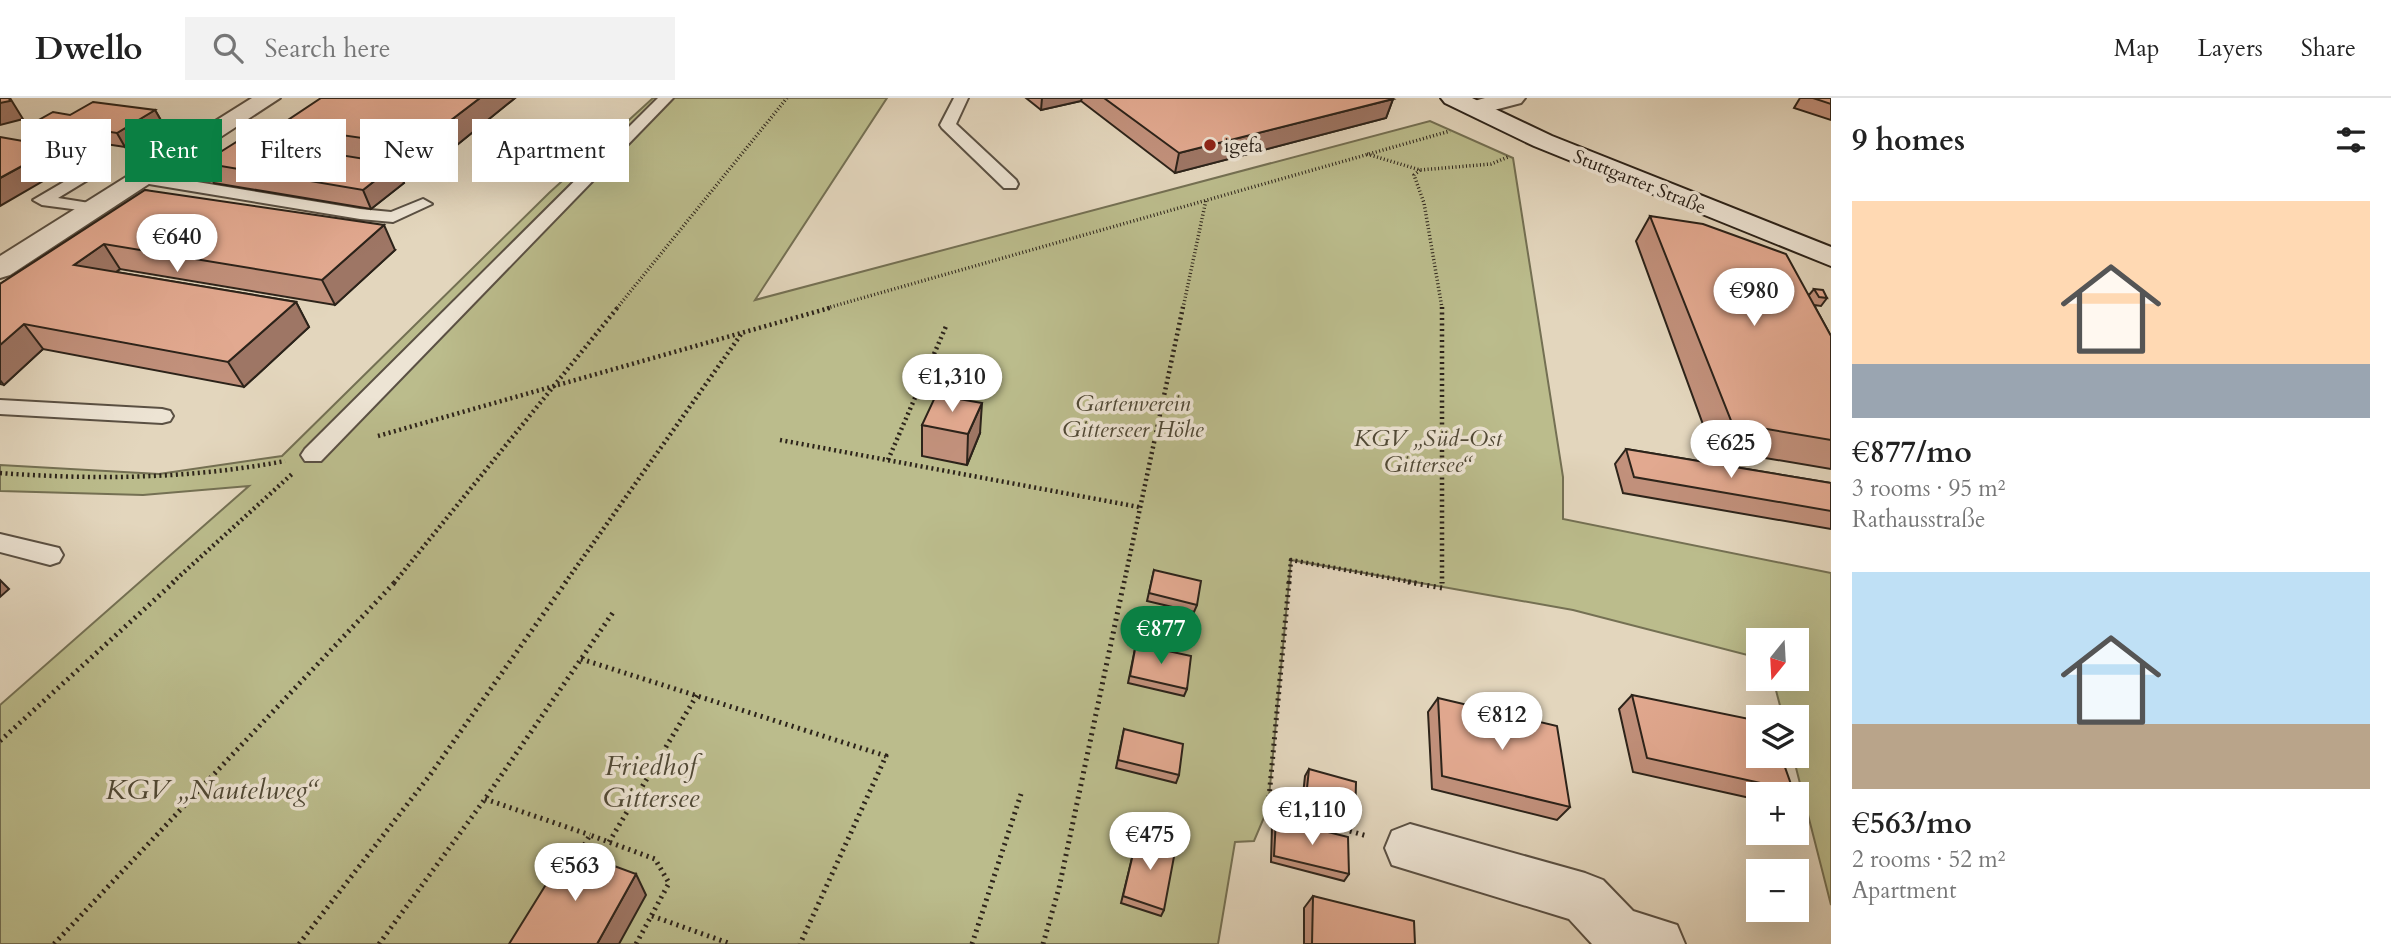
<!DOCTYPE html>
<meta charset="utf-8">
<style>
body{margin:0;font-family:Cardo,serif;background:#f2f2f2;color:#222;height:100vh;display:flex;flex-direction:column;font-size:26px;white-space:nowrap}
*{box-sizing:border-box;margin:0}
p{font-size:23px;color:#767676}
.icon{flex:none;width:38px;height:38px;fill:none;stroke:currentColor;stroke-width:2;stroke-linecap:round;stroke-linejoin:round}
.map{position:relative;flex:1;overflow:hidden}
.panel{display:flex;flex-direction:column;background:#fff;width:560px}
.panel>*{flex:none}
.hud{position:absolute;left:21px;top:21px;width:665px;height:63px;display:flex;gap:14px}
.needle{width:46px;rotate:198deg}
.tools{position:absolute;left:1746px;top:530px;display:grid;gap:14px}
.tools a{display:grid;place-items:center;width:63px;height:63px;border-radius:0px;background:#fff;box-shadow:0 7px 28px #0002;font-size:35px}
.price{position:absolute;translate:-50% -60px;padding:0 16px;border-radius:24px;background:#fff;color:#222;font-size:23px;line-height:46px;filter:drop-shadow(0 2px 4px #0008)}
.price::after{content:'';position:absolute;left:50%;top:42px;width:21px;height:16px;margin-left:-10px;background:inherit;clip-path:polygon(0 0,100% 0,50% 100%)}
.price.on{background:#0b8043;color:#fff}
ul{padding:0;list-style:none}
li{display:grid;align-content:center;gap:14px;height:371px;padding:0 21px}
li span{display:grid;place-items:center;height:217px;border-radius:0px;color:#555}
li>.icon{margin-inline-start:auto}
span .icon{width:126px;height:126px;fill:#fffc;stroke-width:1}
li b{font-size:30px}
h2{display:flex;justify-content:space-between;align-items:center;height:84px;padding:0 21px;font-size:30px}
.pill{padding:0 24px;border-radius:0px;background:#fff;box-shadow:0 7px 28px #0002;font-size:24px;line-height:63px}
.pill.on{background:#0b8043;color:#fff}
header{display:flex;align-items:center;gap:42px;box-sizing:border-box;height:98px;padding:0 35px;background:#fff;border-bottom:2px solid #e0e0e0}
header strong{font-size:33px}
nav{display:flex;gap:38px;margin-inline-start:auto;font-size:24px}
.search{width:490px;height:63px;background:#f2f2f2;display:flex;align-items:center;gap:18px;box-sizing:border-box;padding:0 24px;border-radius:0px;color:#767676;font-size:26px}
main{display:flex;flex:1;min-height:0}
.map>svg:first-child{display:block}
.green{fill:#bbbc8c;stroke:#747053;stroke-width:2}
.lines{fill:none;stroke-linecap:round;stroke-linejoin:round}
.service-casing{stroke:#5a5043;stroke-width:4}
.minor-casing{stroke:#5a5043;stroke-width:4}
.secondary-casing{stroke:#2c231a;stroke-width:4}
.path-far2{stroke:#2c231a;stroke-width:3.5;stroke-dasharray:1 2.5;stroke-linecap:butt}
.path-far1{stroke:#2c231a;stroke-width:4.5;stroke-dasharray:2 3.5;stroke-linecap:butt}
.path{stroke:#2c231a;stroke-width:5;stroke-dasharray:2 4.5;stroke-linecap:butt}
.service{fill:#ede4d4;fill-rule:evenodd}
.minor{fill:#ede4d4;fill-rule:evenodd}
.secondary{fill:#ede4d4;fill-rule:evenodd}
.wall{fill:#c2917c;stroke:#2c231a;stroke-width:2}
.shaded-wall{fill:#9e7665;stroke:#2c231a;stroke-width:2}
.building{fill:#e2a990;stroke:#2c231a;stroke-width:2}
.poi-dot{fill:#8f2418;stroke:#ede4d4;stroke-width:2.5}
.labels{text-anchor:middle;stroke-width:7;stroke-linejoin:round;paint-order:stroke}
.far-poi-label{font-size:19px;fill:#2c231a;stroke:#ede4d4;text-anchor:start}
.far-street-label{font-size:19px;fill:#2c231a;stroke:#ede4d4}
.park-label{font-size:23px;font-style:italic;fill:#504936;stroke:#ede4d4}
.near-park-label{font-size:28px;font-style:italic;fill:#504936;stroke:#ede4d4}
</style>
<header>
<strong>Dwello</strong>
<div class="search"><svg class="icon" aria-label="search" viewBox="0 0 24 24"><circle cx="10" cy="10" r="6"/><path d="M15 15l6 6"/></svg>Search here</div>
<nav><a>Map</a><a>Layers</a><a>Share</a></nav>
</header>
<main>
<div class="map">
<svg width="1831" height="846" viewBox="0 0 1831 846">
<rect width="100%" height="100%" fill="#e3d6bd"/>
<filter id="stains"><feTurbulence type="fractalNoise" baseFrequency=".00286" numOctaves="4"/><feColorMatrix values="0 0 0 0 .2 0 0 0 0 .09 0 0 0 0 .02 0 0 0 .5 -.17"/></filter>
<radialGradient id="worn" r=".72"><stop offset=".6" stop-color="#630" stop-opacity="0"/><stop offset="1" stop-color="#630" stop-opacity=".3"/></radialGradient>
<polygon class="green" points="653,0 887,0 755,202 1430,23 1513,60 1563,379 1563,421 1831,475 1831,807 1793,658 1797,658 1797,620 1783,619 1773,581 1797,581 1797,542 1759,542 1759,560 1573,512 1291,462 1268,710 1254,743 1235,744 1218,846 0,846 0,607 249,388 143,397 0,393 0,367 159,376 282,358 549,95"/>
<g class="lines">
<g class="service-casing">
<g id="service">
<polygon points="658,0 673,0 321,363 305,363 301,357 305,351"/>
<polygon points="954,0 968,0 956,26 1016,82 1018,86 1016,90 1004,90 942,30 940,27"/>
<polygon points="103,61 109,63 109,69 58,100 102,107 105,111 102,115 42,107 33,102"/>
<polygon points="143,75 360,111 391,114 423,101 432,106 393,124 360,121 137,84 135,80"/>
<polygon points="0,302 162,311 170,313 173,318 170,323 162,325 0,316"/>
<polygon points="0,436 59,450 63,457 59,464 50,467 0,454"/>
</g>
</g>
<g class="minor-casing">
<g id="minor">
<polygon points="252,0 280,0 10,177 0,180 0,158"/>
<polygon points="1485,0 1525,0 1521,5 1475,17 1467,15 1463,10 1467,5"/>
<polygon points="1410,726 1585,775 1603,782 1633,813 1677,827 1685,846 1592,846 1569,821 1392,767 1385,750 1392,733"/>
</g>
</g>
<g class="secondary-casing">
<polygon id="secondary" points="1441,0 1472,0 1552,38 1831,149 1831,168 1534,48 1445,5"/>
</g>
<g class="path-far2">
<polyline points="1367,56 1420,72 1491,66 1508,59"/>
<polyline points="1420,72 1414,77 1424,105 1442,210"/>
<polyline points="617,210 787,0"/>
<polyline points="827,210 1450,33"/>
<polyline points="1183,210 1206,102"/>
</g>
<g class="path-far1">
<polyline points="1442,209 1442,485"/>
<polyline points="378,338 833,209"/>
<polyline points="780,342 1139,409"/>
<polyline points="888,362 947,226"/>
<path d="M0,375C96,382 190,381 285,363"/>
<polyline points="172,485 292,376"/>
<polyline points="394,485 618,209"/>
<polyline points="565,485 742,235"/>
<polyline points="1124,485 1183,209"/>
<polyline points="1289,485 1291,462 1417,485"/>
</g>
<g class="path">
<polyline points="1289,484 1268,710 1367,738"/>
<polyline points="1408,484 1442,490 1442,484"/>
<polyline points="581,561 886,658 800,846"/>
<polyline points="0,643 174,484"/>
<polyline points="485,701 590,737"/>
<polyline points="609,744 697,597"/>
<polyline points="578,758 590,737 655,761 669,785 636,846"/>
<polyline points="652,818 731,846"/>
<polyline points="54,846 395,484"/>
<polyline points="299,846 430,677 566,484"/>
<polyline points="379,846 485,701 614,513"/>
<polyline points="972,846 1021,696"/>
<polyline points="1043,846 1059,790 1124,484"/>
</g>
<use href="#service" class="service"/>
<use href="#minor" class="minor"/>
<use href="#secondary" class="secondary"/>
</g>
<g class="wall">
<polygon points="515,0 426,72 397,67 404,85 371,111 214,85 203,65 289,49 279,28"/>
<polygon points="1026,0 1390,0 1393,1 1386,20 1175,75 1081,3 1041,12"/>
<polygon points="1800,0 1831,0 1831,22 1794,10"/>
<polygon points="155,12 163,26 125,49 46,37 37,23 70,17"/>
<polygon points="145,92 395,152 335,207 120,171 116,174 296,204 309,229 244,289 43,251 4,287 0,286 0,186"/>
<polygon points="1650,118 1809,197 1814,191 1827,200 1821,208 1814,207 1831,238 1831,371 1712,351 1636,143"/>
<polygon points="922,327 980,335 967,367 922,358"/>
<polygon points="1626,351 1831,385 1831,431 1623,395 1615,366"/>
<polygon points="1154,472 1197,507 1194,514 1147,503"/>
<polygon points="1136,546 1187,591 1184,598 1128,585"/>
<polygon points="1632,597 1793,692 1787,696 1759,696 1759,702 1633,674 1619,611"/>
<polygon points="1438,600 1570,709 1557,722 1432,691 1428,614"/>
<polygon points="1124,631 1179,677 1176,685 1116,670"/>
<polygon points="1309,671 1355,723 1351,730 1301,716 1305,678"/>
<polygon points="1276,721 1349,776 1344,783 1271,764 1272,728"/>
<polygon points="1138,735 1164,812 1161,818 1121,805"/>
<polygon points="1313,798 1415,846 1304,846 1304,810"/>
</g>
<g class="shaded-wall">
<polygon points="9,0 10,0 23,21 0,27 0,5"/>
<polygon points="480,0 515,0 426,72 417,48"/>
<polygon points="1042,0 1082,0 1081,3 1041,12"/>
<polygon points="1393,1 1386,20 1175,75 1179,55"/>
<polygon points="155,12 163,26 125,49 117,35"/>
<polygon points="57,49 69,68 0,108 0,80"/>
<polygon points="396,66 404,85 371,111 363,92"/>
<polygon points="384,127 395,152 335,207 322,182"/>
<polygon points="104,146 120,171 92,192 74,167"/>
<polygon points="296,204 309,229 244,289 228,264"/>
<polygon points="24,226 43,251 4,287 0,282 0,247"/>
<polygon points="982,305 980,335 967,367 968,336"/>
<polygon points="0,482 9,491 0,499"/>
<polygon points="636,776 646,797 619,846 597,846"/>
</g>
<g class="building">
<polygon points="0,0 9,0 10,3 0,5"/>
<polygon points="321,0 480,0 417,48 279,28"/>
<polygon points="1104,0 1390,0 1393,1 1179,55"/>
<polygon points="1813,0 1831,0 1831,6"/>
<polygon points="93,4 155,12 117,35 37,23 53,14 70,17"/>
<polygon points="0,39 57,49 0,80"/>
<polygon points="241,41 396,66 363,92 203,65"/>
<polygon points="145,92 384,127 322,182 104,146 74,167 296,204 228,264 24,226 0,247 0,186"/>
<polygon points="1650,118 1703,126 1786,156 1831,238 1831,342 1732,325"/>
<polygon points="1814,191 1823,192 1827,200 1819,199"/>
<polygon points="936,297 982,305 968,336 922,327"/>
<polygon points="1626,351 1831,385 1831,413 1634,379"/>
<polygon points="1154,472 1201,483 1197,507 1149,495"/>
<polygon points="1136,546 1191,558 1187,591 1130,578"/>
<polygon points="1632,597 1759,623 1759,658 1781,658 1793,692 1647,660"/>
<polygon points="1438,600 1557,628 1570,709 1442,678"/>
<polygon points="1124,631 1183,646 1179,677 1118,662"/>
<polygon points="1309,671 1356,684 1355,723 1305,709"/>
<polygon points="1276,721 1348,739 1349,776 1274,758"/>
<polygon points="1138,735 1176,748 1164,812 1123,798"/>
<polygon points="568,751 636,776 597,846 509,846"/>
<polygon points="1313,798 1414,823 1415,846 1312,846"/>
</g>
<circle class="poi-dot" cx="1210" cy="47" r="7"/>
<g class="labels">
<g class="far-poi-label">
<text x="1224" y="54">igefa</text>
</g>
<g class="far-street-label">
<text transform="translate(1640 83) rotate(22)" y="7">Stuttgarter Straße</text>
</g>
<g class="park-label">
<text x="1133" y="313">Gartenverein<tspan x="1133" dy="26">Gitterseer Höhe</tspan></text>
<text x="1428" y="348">KGV „Süd-Ost<tspan x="1428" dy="26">Gittersee“</tspan></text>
</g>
<g class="near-park-label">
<text x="651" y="677">Friedhof<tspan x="651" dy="32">Gittersee</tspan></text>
<text x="212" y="701">KGV „Nautelweg“</text>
</g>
</g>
<rect width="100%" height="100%" filter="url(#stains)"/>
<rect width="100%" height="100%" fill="url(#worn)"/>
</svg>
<div class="tools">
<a><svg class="needle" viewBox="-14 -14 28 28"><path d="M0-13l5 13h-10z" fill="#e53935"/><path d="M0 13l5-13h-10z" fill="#767676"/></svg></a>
<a><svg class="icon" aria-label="layers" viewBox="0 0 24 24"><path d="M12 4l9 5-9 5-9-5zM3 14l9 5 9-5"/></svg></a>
<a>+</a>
<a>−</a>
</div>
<b class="price" style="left:177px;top:176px">€640</b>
<b class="price" style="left:1754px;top:230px">€980</b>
<b class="price" style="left:952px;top:316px">€1,310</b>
<b class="price" style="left:1731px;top:382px">€625</b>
<b class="price on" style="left:1161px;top:568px">€877</b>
<b class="price" style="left:1502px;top:654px">€812</b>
<b class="price" style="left:1312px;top:749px">€1,110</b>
<b class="price" style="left:1150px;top:774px">€475</b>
<b class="price" style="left:575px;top:805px">€563</b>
<div class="hud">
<a class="pill">Buy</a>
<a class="pill on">Rent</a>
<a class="pill">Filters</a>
<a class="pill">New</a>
<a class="pill">Apartment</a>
</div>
</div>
<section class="panel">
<h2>9 homes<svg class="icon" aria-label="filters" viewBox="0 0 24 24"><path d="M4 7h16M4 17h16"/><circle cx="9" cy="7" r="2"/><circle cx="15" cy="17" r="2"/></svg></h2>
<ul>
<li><span style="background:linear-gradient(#ffd9b3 75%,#9aa5b1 0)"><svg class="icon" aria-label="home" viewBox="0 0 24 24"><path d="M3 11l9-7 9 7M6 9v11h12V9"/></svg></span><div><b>€877/mo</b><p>3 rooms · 95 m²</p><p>Rathausstraße</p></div></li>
<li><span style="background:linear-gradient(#bfe0f5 70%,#b9a48a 0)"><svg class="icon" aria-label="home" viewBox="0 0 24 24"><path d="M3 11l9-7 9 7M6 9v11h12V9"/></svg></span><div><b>€563/mo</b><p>2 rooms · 52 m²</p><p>Apartment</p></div></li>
</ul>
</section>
</main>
